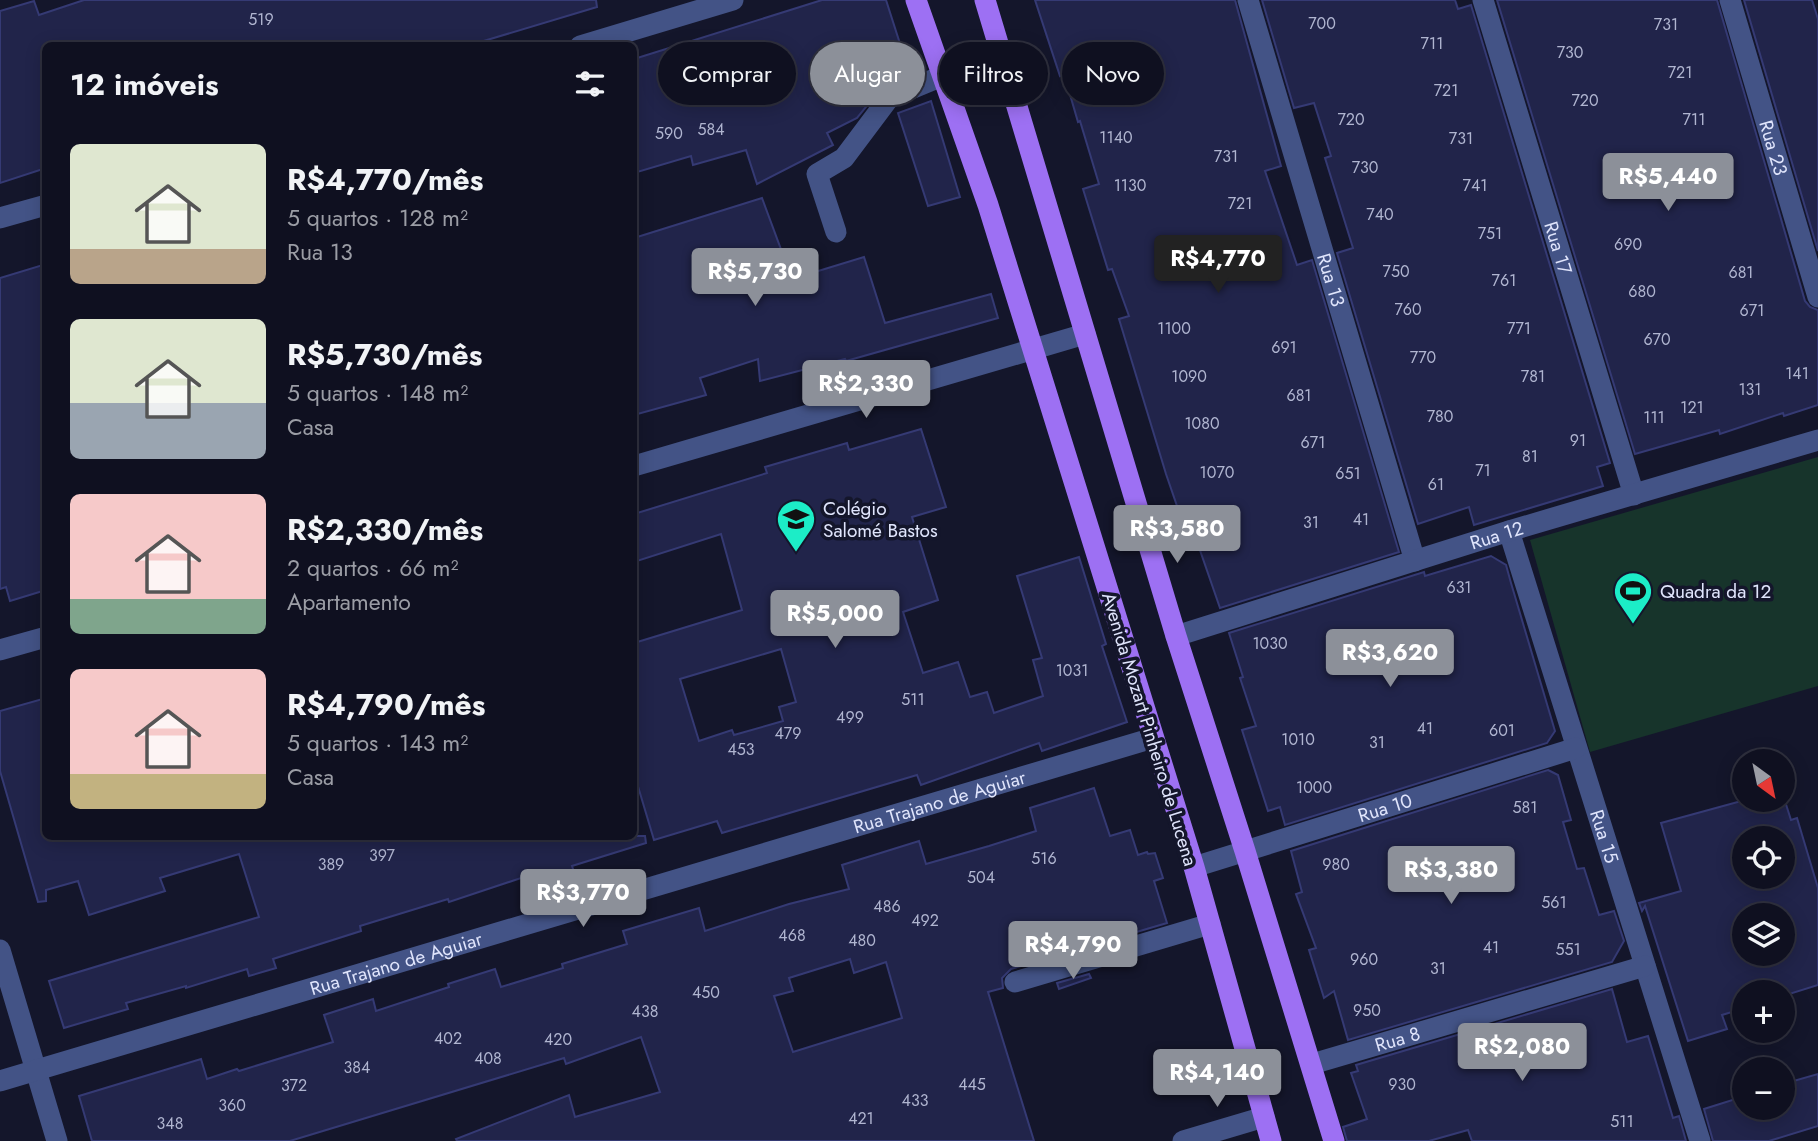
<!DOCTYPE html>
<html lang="pt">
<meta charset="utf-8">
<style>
body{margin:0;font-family:Jost,sans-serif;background:#1d1e2d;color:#f1f3f6;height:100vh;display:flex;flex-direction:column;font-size:26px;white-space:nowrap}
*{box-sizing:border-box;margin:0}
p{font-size:23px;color:#9b9da5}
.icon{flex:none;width:38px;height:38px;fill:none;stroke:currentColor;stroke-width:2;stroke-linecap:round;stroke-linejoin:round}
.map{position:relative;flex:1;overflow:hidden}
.side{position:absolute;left:42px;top:42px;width:595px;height:798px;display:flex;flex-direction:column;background:#0f1020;border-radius:10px;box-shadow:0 4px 18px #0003,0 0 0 2px #2f303e}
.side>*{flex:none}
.banner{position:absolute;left:658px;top:42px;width:665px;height:63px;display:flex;gap:14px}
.needle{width:46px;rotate:147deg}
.fabs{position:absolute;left:1732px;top:749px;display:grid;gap:14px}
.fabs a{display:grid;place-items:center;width:63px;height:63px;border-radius:50%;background:#0f1020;box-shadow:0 4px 18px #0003,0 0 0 2px #2f303e;font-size:35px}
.price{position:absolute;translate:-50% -60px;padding:0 16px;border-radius:7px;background:#8c9099;color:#fff;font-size:23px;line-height:46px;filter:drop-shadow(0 2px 4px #0008)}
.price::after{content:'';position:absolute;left:50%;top:42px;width:21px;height:16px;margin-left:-10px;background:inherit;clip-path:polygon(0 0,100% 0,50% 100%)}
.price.active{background:#222;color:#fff}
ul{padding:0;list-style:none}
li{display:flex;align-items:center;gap:21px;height:175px;padding:0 28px}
li span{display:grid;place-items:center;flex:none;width:196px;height:140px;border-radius:10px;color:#555}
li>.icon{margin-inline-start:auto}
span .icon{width:84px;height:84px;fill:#fffc;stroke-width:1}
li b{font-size:30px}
h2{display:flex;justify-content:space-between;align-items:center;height:84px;padding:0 28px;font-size:30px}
.chip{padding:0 24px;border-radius:32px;background:#0f1020;box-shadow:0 4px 18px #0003,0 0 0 2px #2f303e;font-size:24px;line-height:63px}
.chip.active{background:#8c9099;color:#fff}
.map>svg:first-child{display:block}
.green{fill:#17342b}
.building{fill:#21244a;stroke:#353a74;stroke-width:2;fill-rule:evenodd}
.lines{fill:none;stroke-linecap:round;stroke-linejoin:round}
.minor{stroke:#435386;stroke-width:21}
.major{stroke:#9d70f3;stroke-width:21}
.labels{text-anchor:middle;stroke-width:7;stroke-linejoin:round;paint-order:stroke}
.number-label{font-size:16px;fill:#b0b5d0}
.street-label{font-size:19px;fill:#e0e5fc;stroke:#14162b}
.poi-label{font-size:19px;fill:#e0e5fc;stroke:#14162b;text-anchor:start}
</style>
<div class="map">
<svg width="1818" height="1141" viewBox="0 0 1818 1141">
<rect width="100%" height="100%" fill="#14162b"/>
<polygon class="green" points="1818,457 1818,686 1590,752 1530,540"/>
<g class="building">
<polygon points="84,0 596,0 597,7 467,46 46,46 46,168 0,183 0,11 34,1 39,15"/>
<polygon points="822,0 886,0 910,75 883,86 857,118 827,133 833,145 757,184 746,150 693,165 691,156 634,173 634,59"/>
<polygon points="1035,0 1235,0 1281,166 1265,171 1297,265 1312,260 1399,552 1220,608 1194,533 1187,535 1166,474 1119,319 1129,316 1112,269 1108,270 1083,189 1099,184 1080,121 1078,122 1064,74 1060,76"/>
<polygon points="1262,0 1455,0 1458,9 1471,5 1610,463 1597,467 1603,486 1474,525 1469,507 1418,524 1337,253 1353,248 1325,158 1331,156 1314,103 1294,108"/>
<polygon points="1497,0 1717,0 1805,301 1810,307 1818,310 1818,405 1784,416 1783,413 1720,434 1719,430 1635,454"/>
<polygon points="1744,0 1812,0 1818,19 1818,251"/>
<polygon points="931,101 960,197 928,206 898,113"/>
<polygon points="762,198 792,279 864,257 885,323 991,294 998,318 846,361 845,359 760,381 758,359 700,378 706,395 634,415 634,238"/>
<polygon points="46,264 46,590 10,601 6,587 0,589 0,278"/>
<path d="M921,429L946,507L912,517L938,600L903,612L923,673L958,662L970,697L987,692L994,713L1043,696L1033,660L1042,658L1017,576L1079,557L1106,644L1102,646L1127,722L1042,751L1039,743L921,785L917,775L722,833L717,821L654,840L634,773V643L742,610L721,534L634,562V514L767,473L765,467L847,443L849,450ZM781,649L796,702L779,707L783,721L734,735L732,730L699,741L680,679Z"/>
<polygon points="1491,556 1506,565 1511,583 1555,731 1547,743 1285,825 1280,807 1268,811 1242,730 1256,726 1240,678 1243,677 1229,633 1424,572 1425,576"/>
<polygon points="46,698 46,836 645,836 646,843 572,866 576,878 554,885 555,889 530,897 524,877 449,902 448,899 360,926 361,931 273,959 276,968 249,976 247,969 186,988 186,986 126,1003 128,1009 64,1028 49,981 259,917 239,854 160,878 165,891 89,915 78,881 46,890 46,901 38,902 0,771 0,711"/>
<polygon points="1548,770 1558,775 1571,820 1563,822 1577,869 1584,868 1599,915 1614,911 1624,941 1612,962 1348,1040 1334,991 1324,998 1309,950 1316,948 1296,894 1302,892 1291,851"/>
<path d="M1094,788L1110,836L1130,830L1138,855L1147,852L1148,854L1155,853L1163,878L1154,881L1167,923L1011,969L1002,978L1003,988L988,992L1034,1141H457L456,1139L569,1095L575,1117L660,1092L641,1037L566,1064L564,1058L290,1141H92L79,1096L201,1059L207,1079L237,1069L239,1071L333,1042L324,1015L373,999L376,1011L449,987L448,984L495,969L501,987L563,968L562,964L627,944L623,931L699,908L705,931L789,904L849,889L842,865L919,841L926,864L989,846L1036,831L1030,808ZM850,959L854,973L886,962L902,1018L793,1052L774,996L793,991L789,978Z"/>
<path d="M1783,795L1791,820L1797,818L1818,888V985L1783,996V992H1745V1008L1722,1015L1727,1029L1688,1041L1645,906L1642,911L1639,903L1681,891L1661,823L1745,800H1783ZM1745,838H1783V877H1745ZM1745,915H1783V954H1745Z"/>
<polygon points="1089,974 1091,978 1059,989 1057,983"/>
<polygon points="1612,989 1627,1042 1648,1036 1673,1118 1679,1116 1686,1141 1472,1141 1468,1130 1429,1141 1347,1141 1343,1127 1367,1119 1351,1073 1358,1071 1356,1065"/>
<polygon points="1818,1074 1818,1126 1769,1141 1713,1141 1704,1109 1745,1096 1745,1108 1783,1108 1783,1084"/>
</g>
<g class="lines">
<g class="minor">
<path id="s1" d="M1248,0L1415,561"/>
<path id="s2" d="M1483,0L1634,495"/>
<path id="s3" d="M1730,0L1818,297"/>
<polyline points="580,46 733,0"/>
<polyline points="0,218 46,205"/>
<polyline points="836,232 817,174 844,158 889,98 942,76"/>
<polyline points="634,466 1085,334"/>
<path id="s4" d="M1509,531L1700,1141"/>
<path id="s5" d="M1176,636L1509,531L1818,440"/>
<polyline points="0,650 46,637"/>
<path id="s6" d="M1194,867L1576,748"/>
<polyline points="0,950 57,1141"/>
<polyline points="1015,982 1210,924"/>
<path id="s7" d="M1312,1064L1645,966"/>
<path id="s8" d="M0,1081L1153,738"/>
<polyline points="1183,1141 1264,1117"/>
</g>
<g class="major">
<polyline points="916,0 988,205 1194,867 1271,1141"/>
<polyline points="985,0 1176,636 1245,851 1334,1141"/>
</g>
</g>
<defs>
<g id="school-pin" transform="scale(2.0125)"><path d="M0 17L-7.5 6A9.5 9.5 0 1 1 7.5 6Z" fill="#1cedc7" stroke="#14162b"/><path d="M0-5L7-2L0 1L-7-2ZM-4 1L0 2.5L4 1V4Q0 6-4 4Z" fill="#111"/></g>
<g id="stadium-pin" transform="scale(2.0125)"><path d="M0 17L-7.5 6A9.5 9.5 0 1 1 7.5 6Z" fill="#1cedc7" stroke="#14162b"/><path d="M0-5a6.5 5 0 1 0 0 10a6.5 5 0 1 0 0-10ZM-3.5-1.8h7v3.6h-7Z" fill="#111"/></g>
</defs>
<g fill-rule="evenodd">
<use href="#school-pin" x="796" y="519"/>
<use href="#stadium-pin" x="1633" y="591"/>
</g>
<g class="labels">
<g class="number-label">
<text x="261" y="25">519</text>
<text x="1322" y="29">700</text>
<text x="1666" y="30">731</text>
<text x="1432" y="49">711</text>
<text x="1570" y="58">730</text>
<text x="1680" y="78">721</text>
<text x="1446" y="96">721</text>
<text x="1585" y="106">720</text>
<text x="1351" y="125">720</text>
<text x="1694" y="125">711</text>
<text x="711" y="135">584</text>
<text x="669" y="139">590</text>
<text x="1116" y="143">1140</text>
<text x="1461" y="144">731</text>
<text x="1226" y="162">731</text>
<text x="1365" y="173">730</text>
<text x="1130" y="191">1130</text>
<text x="1475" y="191">741</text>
<text x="1240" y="209">721</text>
<text x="1380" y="220">740</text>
<text x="1490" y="239">751</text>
<text x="1628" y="250">690</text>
<text x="1396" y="277">750</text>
<text x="1741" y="278">681</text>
<text x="1504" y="286">761</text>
<text x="1642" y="297">680</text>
<text x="1408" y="315">760</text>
<text x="1752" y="316">671</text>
<text x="1174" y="334">1100</text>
<text x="1519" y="334">771</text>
<text x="1657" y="345">670</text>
<text x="1284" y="353">691</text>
<text x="1423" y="363">770</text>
<text x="1797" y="379">141</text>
<text x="1189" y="382">1090</text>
<text x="1533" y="382">781</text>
<text x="1750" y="395">131</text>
<text x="1299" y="401">681</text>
<text x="1692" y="413">121</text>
<text x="1440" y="422">780</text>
<text x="1654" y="423">111</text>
<text x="1202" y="429">1080</text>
<text x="1578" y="446">91</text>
<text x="1313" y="448">671</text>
<text x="1530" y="462">81</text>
<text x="1483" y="476">71</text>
<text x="1217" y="478">1070</text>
<text x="1348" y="479">651</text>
<text x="1436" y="490">61</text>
<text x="1361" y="525">41</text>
<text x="1311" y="528">31</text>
<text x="1459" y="593">631</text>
<text x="1270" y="649">1030</text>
<text x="1072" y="676">1031</text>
<text x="913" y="705">511</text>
<text x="850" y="723">499</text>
<text x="1425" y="734">41</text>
<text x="1502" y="736">601</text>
<text x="788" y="739">479</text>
<text x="1298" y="745">1010</text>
<text x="1377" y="748">31</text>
<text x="741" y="755">453</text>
<text x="1314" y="793">1000</text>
<text x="1525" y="813">581</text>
<text x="382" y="861">397</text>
<text x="1044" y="864">516</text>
<text x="331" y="870">389</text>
<text x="1336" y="870">980</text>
<text x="981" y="883">504</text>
<text x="1554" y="908">561</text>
<text x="887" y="912">486</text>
<text x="925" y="926">492</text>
<text x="792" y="941">468</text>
<text x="862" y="946">480</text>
<text x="1491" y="953">41</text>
<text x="1568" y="955">551</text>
<text x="1364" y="965">960</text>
<text x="1438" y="974">31</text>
<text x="706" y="998">450</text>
<text x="1367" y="1016">950</text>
<text x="645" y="1017">438</text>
<text x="448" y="1044">402</text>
<text x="558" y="1045">420</text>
<text x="488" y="1064">408</text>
<text x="357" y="1073">384</text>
<text x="972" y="1090">445</text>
<text x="1402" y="1090">930</text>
<text x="294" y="1091">372</text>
<text x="915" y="1106">433</text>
<text x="232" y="1111">360</text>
<text x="861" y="1124">421</text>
<text x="1622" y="1127">511</text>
<text x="170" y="1129">348</text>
</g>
<g class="street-label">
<text dy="7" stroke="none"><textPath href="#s3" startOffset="154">Rua 23</textPath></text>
<text dy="7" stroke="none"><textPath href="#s2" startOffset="259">Rua 17</textPath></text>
<text dy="7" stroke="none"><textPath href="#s1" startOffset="292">Rua 13</textPath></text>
<text dy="7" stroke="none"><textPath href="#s5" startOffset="336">Rua 12</textPath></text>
<text transform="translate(1150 729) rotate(73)" y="7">Avenida Mozart Pinheiro de Lucena</text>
<text dy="7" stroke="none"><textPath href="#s8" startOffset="980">Rua Trajano de Aguiar</textPath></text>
<text dy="7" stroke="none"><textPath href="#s6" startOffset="200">Rua 10</textPath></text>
<text dy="7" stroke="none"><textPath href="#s4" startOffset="320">Rua 15</textPath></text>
<text dy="7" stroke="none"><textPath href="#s8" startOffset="413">Rua Trajano de Aguiar</textPath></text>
<text dy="7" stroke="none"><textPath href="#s7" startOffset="89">Rua 8</textPath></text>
</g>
<g class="poi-label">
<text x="823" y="515">Colégio<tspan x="823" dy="22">Salomé Bastos</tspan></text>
<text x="1660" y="598">Quadra da 12</text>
</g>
</g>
</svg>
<div class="fabs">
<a><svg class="needle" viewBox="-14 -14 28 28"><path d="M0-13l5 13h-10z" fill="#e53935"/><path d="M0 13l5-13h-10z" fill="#9b9da5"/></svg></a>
<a><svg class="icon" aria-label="locate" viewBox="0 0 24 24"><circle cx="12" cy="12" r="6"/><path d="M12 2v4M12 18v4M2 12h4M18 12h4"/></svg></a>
<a><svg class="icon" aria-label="layers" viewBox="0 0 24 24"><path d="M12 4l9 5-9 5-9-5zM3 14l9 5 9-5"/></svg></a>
<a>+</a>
<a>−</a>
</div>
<b class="price" style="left:1668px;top:213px">R$5,440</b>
<b class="price active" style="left:1218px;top:295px">R$4,770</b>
<b class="price" style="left:755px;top:308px">R$5,730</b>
<b class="price" style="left:866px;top:420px">R$2,330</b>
<b class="price" style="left:1177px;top:565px">R$3,580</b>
<b class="price" style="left:835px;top:650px">R$5,000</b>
<b class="price" style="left:1390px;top:689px">R$3,620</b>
<b class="price" style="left:1451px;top:906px">R$3,380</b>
<b class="price" style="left:583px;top:929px">R$3,770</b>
<b class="price" style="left:1073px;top:981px">R$4,790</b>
<b class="price" style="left:1522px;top:1083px">R$2,080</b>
<b class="price" style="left:1217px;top:1109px">R$4,140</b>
<div class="banner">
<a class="chip">Comprar</a>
<a class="chip active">Alugar</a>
<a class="chip">Filtros</a>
<a class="chip">Novo</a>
</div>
<section class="side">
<h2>12 imóveis<svg class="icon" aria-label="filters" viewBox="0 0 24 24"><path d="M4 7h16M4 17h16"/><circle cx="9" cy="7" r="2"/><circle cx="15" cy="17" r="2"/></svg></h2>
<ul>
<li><span style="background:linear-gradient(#dfe7d0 75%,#b9a48a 0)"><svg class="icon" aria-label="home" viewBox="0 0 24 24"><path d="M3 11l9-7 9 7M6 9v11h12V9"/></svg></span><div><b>R$4,770/mês</b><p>5 quartos · 128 m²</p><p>Rua 13</p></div></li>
<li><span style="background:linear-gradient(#dfe7d0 60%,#9aa5b1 0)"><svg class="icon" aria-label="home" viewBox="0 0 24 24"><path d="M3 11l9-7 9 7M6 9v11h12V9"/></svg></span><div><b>R$5,730/mês</b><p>5 quartos · 148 m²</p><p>Casa</p></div></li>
<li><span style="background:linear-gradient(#f6c9c9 75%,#7fa58c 0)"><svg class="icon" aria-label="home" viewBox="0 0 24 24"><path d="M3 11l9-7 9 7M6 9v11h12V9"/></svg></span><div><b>R$2,330/mês</b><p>2 quartos · 66 m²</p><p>Apartamento</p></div></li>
<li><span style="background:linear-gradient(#f6c9c9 75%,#c2b280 0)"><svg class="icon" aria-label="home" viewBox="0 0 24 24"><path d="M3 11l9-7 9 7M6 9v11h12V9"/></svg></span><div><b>R$4,790/mês</b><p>5 quartos · 143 m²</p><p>Casa</p></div></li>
</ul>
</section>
</div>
